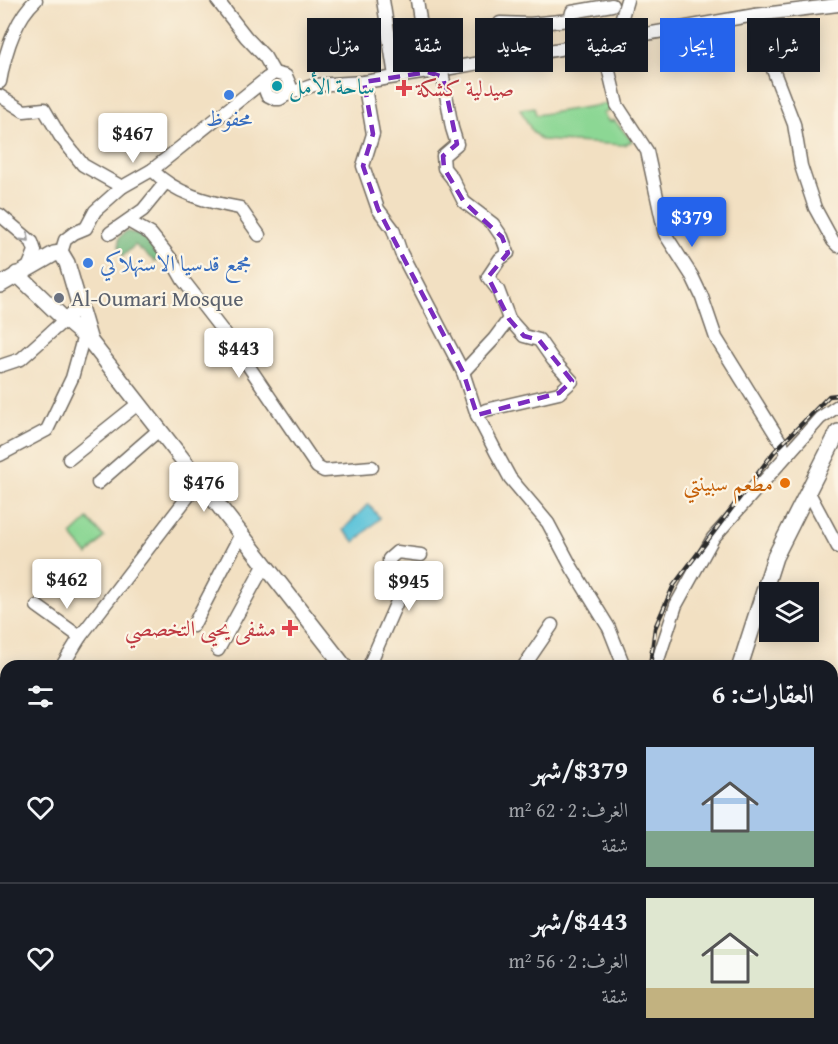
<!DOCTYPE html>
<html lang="ar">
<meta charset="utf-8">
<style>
body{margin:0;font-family:"Gentium Book Plus",Amiri,serif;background:#20242c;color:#f1f3f6;direction:rtl;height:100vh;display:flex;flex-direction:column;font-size:22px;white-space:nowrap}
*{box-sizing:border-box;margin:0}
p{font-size:20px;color:#9ea1a6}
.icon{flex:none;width:33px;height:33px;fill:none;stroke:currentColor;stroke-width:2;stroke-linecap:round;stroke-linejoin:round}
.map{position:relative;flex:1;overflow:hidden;direction:ltr}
.side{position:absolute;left:0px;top:660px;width:838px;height:384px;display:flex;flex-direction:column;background:#171b24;border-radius:18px 18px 0 0;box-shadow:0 3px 15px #0003;direction:rtl}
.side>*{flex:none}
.guide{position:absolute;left:18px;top:18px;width:802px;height:54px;direction:rtl;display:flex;gap:12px}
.buttons{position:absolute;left:759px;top:582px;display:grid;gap:12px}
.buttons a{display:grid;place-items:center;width:60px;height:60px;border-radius:0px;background:#171b24;box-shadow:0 3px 15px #0003;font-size:30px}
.price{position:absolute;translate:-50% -51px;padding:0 14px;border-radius:6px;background:#fff;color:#222;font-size:20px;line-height:39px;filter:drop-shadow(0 2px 3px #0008)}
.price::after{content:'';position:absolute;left:50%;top:36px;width:18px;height:14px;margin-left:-9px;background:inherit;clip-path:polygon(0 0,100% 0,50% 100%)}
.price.current{background:#2563eb;color:#fff}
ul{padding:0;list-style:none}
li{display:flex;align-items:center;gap:18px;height:150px;padding:0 24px}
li+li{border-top:2px solid #363941}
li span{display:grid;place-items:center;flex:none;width:168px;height:120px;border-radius:0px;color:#555}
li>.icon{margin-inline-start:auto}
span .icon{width:72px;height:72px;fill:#fffc;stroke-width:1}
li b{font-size:26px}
h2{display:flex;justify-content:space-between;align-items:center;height:72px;padding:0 24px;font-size:26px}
.chip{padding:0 21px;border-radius:0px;background:#171b24;box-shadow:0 3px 15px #0003;font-size:21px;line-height:54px}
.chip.current{background:#2563eb;color:#fff}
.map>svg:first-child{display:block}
.green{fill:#8cd794;stroke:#5c8160;stroke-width:1.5}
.forest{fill:#71b87e;stroke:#4e7254;stroke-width:1.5}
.water{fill:#5cc3d9;stroke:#447782;stroke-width:1.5}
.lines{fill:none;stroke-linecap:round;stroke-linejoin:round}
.river{stroke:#5cc3d9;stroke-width:15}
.minor-casing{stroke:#716a60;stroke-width:15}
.major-casing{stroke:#716a60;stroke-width:18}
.minor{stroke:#fff;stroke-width:12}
.major{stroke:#fff;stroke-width:15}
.rail-casing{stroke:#2b2b2b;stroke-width:4.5}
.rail{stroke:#fcf5e5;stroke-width:2;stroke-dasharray:7;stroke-linecap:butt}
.oneway{stroke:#a0a0a0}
.marked{fill:none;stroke:#7b2cbf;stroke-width:4.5;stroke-dasharray:12 8;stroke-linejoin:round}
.culture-dot{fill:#0f9aa8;stroke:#fcf5e5;stroke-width:2}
.health-dot{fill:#e0444e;stroke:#fcf5e5;stroke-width:2}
.shop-dot{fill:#3f7fe0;stroke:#fcf5e5;stroke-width:2}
.worship-dot{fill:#6b7280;stroke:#fcf5e5;stroke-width:2}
.food-dot{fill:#e8710a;stroke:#fcf5e5;stroke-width:2}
.labels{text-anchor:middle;stroke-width:4.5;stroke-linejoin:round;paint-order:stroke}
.culture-label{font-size:22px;fill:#0d838f;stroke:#fcf5e5;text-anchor:start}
.health-label{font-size:22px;fill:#be3a42;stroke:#fcf5e5;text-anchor:start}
.shop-label{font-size:22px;fill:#366cbe;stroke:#fcf5e5}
.worship-label{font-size:22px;fill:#5b616d;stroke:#fcf5e5;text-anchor:start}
.food-label{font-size:22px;fill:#c56008;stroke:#fcf5e5;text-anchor:end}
</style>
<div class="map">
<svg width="838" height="1044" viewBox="0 0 838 1044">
<rect width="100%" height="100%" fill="#fcf5e5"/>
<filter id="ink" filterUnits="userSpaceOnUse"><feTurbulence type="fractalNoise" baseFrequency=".0167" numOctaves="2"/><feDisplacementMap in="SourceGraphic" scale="12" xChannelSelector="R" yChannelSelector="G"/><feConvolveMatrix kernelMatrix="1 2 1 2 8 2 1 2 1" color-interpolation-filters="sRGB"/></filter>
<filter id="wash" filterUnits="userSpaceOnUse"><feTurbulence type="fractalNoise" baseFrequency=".008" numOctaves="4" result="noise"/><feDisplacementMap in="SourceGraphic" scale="24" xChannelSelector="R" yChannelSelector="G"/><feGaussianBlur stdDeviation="1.35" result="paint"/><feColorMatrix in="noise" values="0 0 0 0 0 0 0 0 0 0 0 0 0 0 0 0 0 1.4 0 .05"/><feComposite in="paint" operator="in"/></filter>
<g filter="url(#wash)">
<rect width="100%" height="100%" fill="#f2e0c2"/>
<g class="green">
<polygon points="612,102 615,109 603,113 609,122 614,120 632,141 624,145 541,140 532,131 520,109 534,107 536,115 594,106"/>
<polygon points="88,519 104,537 88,555 71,535"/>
<polygon points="6,1025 6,1038 66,1038 68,1044 0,1044 0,1031"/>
</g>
<g class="forest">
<polygon points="126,231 154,239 166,260 154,261 135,245 123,256 119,247 119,238"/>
<polygon points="838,933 838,1044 748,1044 751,1038 832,1038 833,935"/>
</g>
<polygon class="water" points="368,504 380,518 355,542 343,530"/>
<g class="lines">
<g class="river">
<polyline points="832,934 838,932"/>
<polyline points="747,1044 750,1038"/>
</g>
</g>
</g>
<g filter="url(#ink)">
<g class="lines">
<g class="minor-casing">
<g id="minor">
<polyline points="217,0 246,37 265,57 274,73"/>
<polyline points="383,0 395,76"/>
<polyline points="417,0 428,72 443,77 452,128 457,144 443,156 444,168 452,178 464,202 493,224 502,237 508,253 500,259 488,277 498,290 509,319 524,336 539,340 553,360 572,381 559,393 486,410 477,415"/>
<polyline points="755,15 765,49 794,124 801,166 815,208 833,241 838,246"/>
<polyline points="500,23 530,24 570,20 572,12 612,5"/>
<polyline points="622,39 622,17 627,0"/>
<polyline points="602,42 617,105 647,151 665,234 692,276 702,297 716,338 788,454"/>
<path d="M0,82C5,53 14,20 36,0"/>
<polyline points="364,82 373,134 363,166 378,209 393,229 401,253 463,372 477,415 497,454 510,478 548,523 572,568 609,628 624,666"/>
<polyline points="288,94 290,85 286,76 274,73 266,79 264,87 267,95 275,99 280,99 288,94 314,85 364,82 428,72 755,15 838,5"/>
<polyline points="0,96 24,111 44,109 60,136 83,165 122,187"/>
<path d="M152,170C176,194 207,202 240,208L259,235"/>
<polyline points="0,215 32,242 35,251 28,268"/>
<polyline points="128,221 151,234 171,259 183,280 239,352 317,467 324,471 372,467"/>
<polyline points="110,233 143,210 165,183"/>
<polyline points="61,253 65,240 74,233 86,228 95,211 122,187 152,170 266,79"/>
<polyline points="0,366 21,359 80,306"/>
<polyline points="463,372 494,339 509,319"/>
<polyline points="0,455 47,430 72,378 84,335"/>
<polyline points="69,459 139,403"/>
<polyline points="98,483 160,429"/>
<polyline points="808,491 838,547"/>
<polyline points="37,606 80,637"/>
<polyline points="193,626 241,534"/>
<polyline points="218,650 265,564"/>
<polyline points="62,666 80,637 200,481"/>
<polyline points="369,666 402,590 390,575 389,559 397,552 421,555"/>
<polyline points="524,666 552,625"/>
<polyline points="656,666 676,605 713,538 820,418 838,406"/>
<polyline points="832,692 838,694"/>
<polyline points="0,693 6,699"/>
<polyline points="832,729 838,726"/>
<polyline points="832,790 838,788"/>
<polyline points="0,921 6,925"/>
<polyline points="0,957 6,949"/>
<polyline points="2,997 6,993"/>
<polyline points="71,1038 73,1044"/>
<polyline points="269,1044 275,1038"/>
<polyline points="356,1044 363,1038"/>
<polyline points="512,1044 512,1038"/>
</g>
</g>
<g class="major-casing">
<g id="major">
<polyline points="17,274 64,319 90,341 344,666"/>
<polyline points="0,285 54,254 61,253 67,263 90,341"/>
<polyline points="740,666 775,557 838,432"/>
<polyline points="590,1044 591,1038"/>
<polyline points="607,1044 609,1038"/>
</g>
</g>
<use href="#minor" class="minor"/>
<use href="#major" class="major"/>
<g class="rail-casing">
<g id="rail">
<polyline points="650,666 655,628 674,585 774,452 829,396 838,395"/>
<polyline points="509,1044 510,1038"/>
</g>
</g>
<use href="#rail" class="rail"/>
</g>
<defs><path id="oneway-chevron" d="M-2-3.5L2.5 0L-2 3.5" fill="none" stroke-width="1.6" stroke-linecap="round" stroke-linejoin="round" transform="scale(1.5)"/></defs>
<use class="oneway" href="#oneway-chevron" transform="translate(26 238) rotate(45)"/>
</g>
<path class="marked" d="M428,72L443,77L457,144L443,156L444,168L464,202L502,237L508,253L488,277L509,319L524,336L539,340L572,381L559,393L477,415L463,372L378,209L363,166L373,134L364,82Z"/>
<circle class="culture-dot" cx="277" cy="86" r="6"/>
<g class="health-dot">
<path d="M401 79h6v6h6v6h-6v6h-6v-6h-6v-6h6z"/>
<path d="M287 619h6v6h6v6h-6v6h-6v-6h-6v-6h6z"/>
</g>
<g class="shop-dot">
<circle cx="229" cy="95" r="6"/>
<circle cx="88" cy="263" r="6"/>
</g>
<circle class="worship-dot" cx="59" cy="298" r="6"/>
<circle class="food-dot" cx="785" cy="483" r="6"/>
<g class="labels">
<g class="culture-label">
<text x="289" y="94">ساحة الأمل</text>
</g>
<g class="health-label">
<text x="416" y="96">صيدلية كشكة</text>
<text x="276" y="636" text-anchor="end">مشفى يحيى التخصصي</text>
</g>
<g class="shop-label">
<text x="229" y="126">محفوظ</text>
<text x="100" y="271" text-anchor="start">مجمع قدسيا الاستهلاكي</text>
</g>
<g class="worship-label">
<text x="71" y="306">Al-Oumari Mosque</text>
</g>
<g class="food-label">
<text x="773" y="491">مطعم سبينتي</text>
</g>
</g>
</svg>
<div class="buttons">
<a><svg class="icon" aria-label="layers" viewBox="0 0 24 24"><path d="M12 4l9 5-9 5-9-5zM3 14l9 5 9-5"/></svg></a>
</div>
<b class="price" style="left:133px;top:164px">$467</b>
<b class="price current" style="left:692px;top:248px">$379</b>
<b class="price" style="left:239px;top:379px">$443</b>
<b class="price" style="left:204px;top:513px">$476</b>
<b class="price" style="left:67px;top:610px">$462</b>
<b class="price" style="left:409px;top:612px">$945</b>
<div class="guide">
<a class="chip">شراء</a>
<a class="chip current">إيجار</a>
<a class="chip">تصفية</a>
<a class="chip">جديد</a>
<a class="chip">شقة</a>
<a class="chip">منزل</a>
</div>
<section class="side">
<h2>العقارات: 6<svg class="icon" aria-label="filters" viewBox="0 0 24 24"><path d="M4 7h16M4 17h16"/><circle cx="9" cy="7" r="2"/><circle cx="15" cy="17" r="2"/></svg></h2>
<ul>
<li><span style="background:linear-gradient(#a9c7e8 70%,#7fa58c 0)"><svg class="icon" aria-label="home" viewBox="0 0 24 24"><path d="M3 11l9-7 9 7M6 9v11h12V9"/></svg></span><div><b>$379/شهر</b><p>الغرف: 2 · 62 m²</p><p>شقة</p></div><svg class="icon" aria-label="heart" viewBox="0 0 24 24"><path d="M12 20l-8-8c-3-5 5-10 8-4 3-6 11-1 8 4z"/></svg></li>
<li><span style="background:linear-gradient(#dfe7d0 75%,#c2b280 0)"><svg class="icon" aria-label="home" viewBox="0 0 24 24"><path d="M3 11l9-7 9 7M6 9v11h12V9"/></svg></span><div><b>$443/شهر</b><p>الغرف: 2 · 56 m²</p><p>شقة</p></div><svg class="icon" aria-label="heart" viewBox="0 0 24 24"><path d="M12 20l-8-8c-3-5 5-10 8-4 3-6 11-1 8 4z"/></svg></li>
</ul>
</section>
</div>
